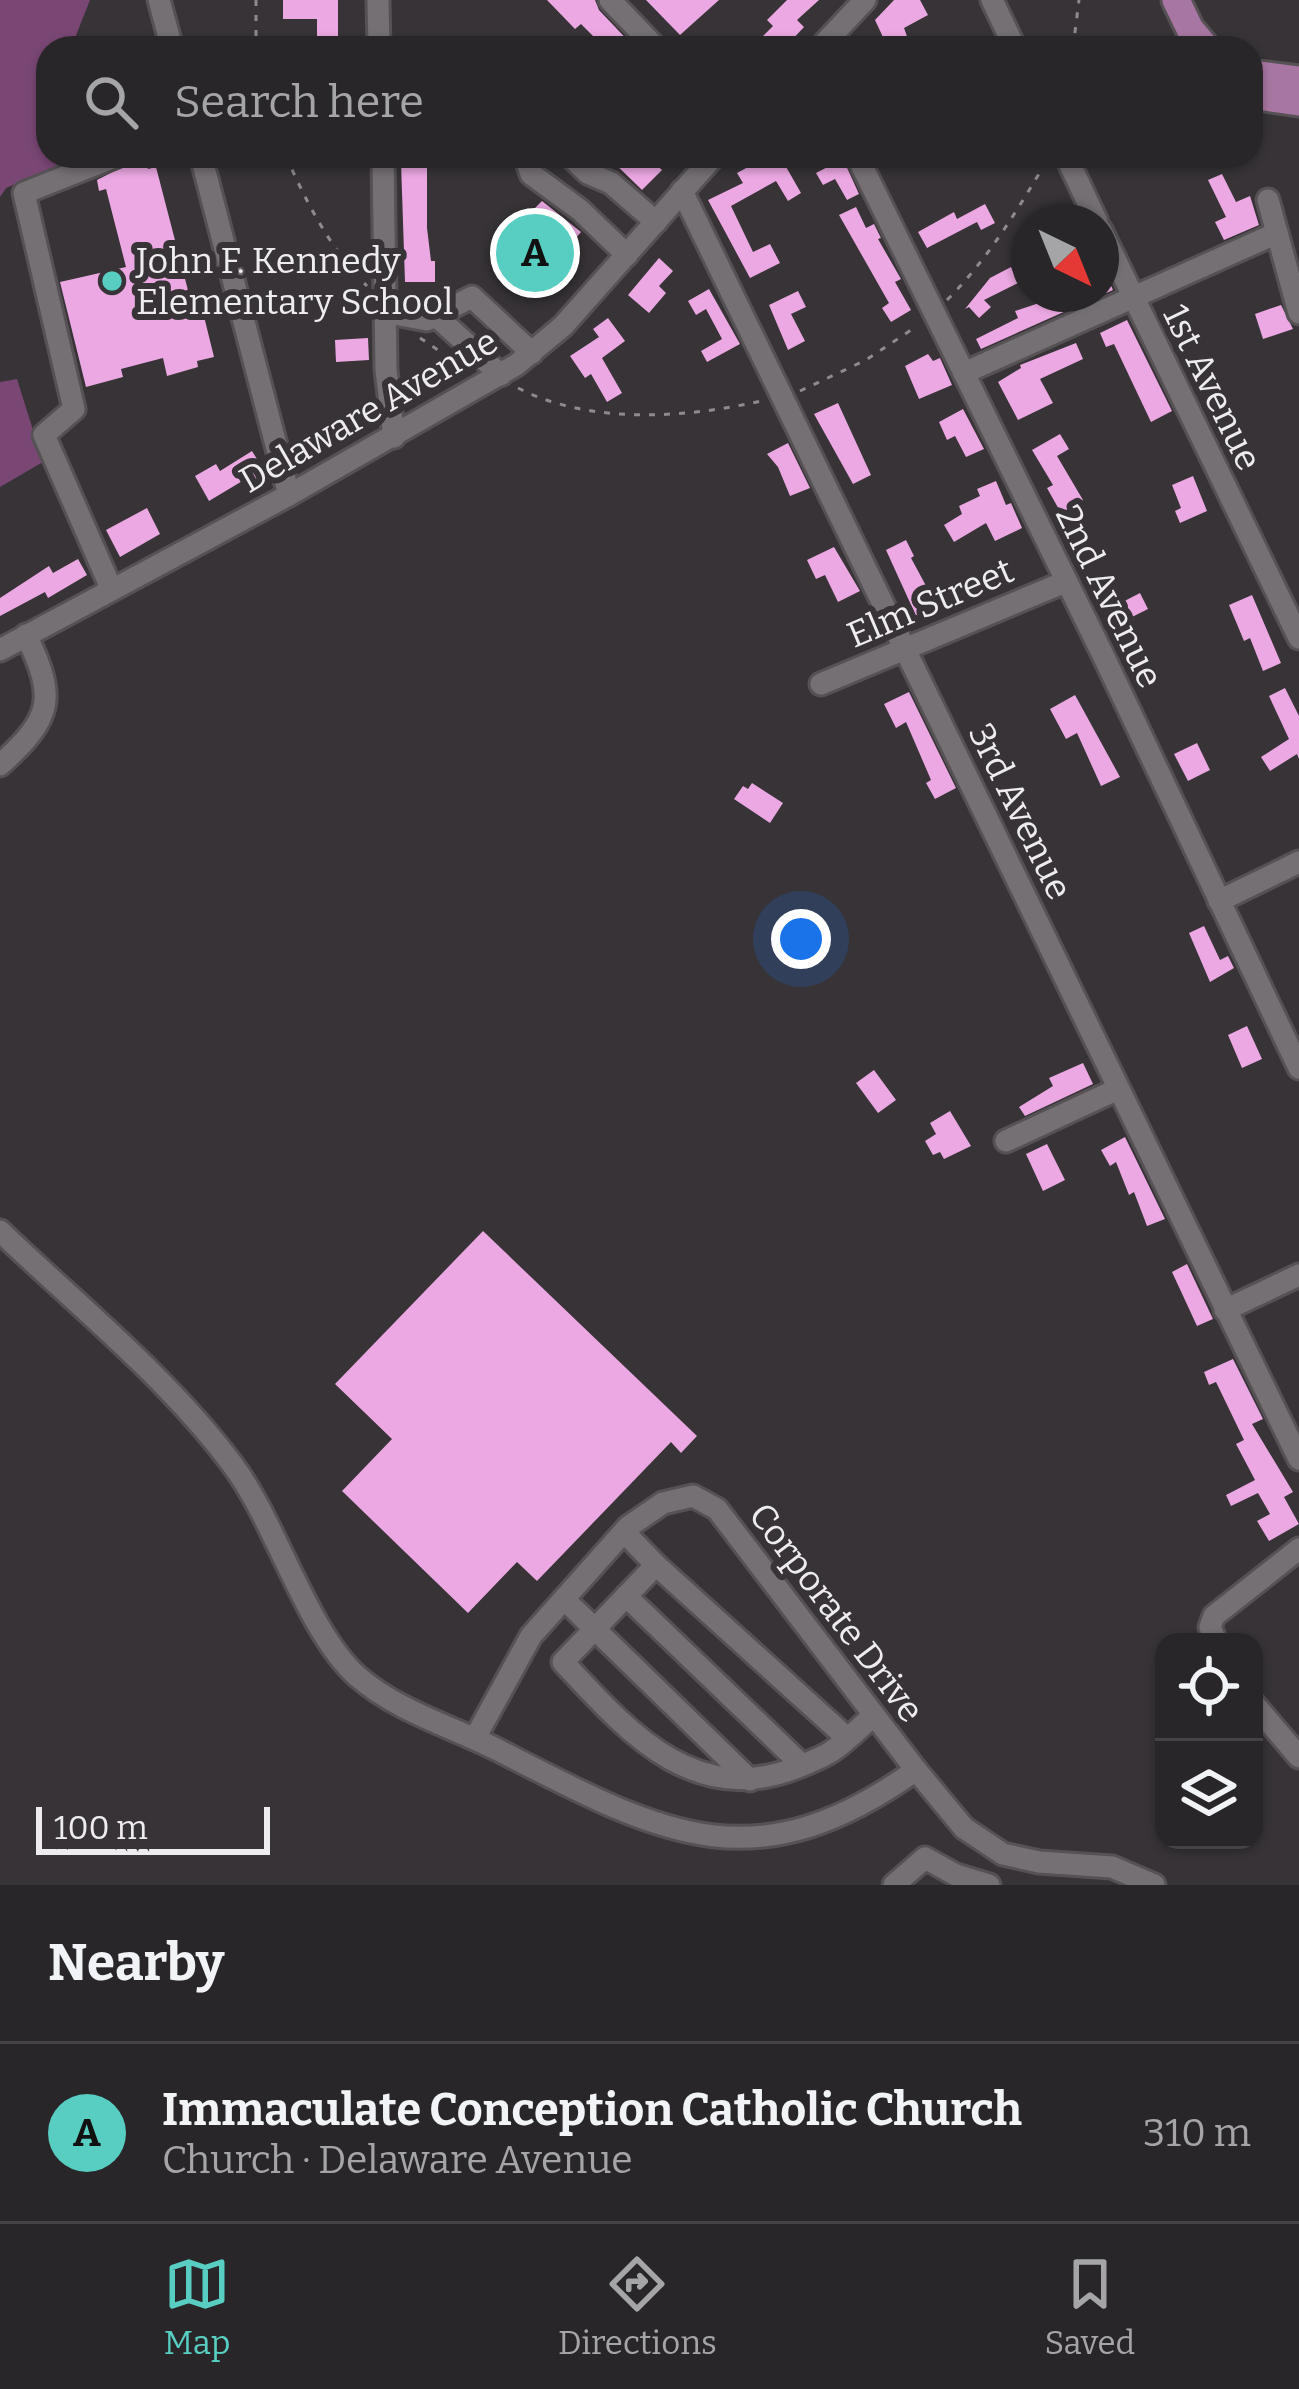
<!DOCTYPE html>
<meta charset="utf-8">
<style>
:root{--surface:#292629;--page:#353235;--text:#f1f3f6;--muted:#a5a5a8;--line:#454346;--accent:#57cec1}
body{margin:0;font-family:Bitter,serif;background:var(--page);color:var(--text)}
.controls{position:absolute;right:36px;bottom:36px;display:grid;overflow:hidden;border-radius:24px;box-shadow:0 3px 9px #0004}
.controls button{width:108px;height:108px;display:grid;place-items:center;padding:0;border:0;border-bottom:3px solid var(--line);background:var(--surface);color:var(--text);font:60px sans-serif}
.compass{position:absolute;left:1011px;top:204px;width:108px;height:108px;border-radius:50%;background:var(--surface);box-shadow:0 3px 9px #0004;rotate:137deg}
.scale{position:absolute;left:36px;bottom:30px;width:234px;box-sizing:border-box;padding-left:12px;border:6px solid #efecef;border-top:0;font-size:33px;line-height:42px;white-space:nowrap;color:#efecef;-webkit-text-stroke:9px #373337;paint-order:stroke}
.you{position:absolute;left:801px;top:939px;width:42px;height:42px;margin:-30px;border:9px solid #fff;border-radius:50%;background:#1a73e8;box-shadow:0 0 0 18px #1a73e833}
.badge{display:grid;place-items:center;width:78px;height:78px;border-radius:50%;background:var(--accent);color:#111;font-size:39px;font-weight:700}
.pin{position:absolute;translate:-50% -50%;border:6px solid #fff;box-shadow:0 3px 12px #0006}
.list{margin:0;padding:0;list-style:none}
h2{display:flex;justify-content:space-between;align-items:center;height:156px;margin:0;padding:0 48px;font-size:51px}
h2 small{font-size:39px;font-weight:400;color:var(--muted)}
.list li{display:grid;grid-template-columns:78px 1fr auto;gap:36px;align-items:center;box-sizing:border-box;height:180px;padding:0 48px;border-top:3px solid var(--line)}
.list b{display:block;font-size:45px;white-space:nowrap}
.list p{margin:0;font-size:39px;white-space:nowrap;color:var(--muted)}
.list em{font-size:39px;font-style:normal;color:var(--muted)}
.icon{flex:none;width:66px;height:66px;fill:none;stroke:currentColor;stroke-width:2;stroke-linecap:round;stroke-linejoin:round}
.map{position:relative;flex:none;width:1299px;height:1885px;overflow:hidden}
.search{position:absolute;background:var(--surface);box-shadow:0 3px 9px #0004;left:36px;right:36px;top:36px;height:132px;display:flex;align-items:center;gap:30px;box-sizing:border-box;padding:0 42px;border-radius:36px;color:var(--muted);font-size:45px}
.sheet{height:336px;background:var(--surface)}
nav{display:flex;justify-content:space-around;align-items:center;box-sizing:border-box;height:168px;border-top:3px solid var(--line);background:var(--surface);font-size:33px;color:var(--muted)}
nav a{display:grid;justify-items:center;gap:6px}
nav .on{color:var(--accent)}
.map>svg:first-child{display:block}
.green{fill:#7a4775}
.building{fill:#eba8e2}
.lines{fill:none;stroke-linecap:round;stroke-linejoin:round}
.minor-casing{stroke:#555154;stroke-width:27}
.major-casing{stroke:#555154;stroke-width:33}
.path{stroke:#8e8b8e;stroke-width:3;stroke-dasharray:6 9;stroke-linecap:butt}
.minor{stroke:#757074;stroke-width:21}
.major{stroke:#a876a2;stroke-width:27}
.poi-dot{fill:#57cec1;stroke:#373337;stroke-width:4.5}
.labels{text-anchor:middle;stroke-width:12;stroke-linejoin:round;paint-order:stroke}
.poi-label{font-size:36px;fill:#efecef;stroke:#373337;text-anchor:start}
.street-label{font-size:36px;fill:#efecef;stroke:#373337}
</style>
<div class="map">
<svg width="1299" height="1885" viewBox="0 0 1299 1885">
<rect width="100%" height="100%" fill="#373337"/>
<g class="green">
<polygon points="0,0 90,0 71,48 48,48 48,156 74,159 6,188 0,197"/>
<polygon points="17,379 43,462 0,487 0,382"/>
</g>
<g class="building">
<polygon points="283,0 338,0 338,40 317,40 317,19 283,19"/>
<polygon points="547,0 595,0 599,10 635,48 605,48 581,24 575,29"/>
<polygon points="646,0 719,0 680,35"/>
<polygon points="787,0 819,0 797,20 804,27 790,42 781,48 751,48 773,26 767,20"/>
<polygon points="894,0 920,0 928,15 904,28 908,39 888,48 875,20"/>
<polygon points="144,156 148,169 156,167 190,298 199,296 214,357 197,361 198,367 167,376 163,358 121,369 123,377 86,387 60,282 126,267 106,189 99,191 97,180"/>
<polygon points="607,156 647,156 662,170 642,190"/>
<polygon points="768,156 802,156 785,165 801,193 788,201 776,181 731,206 753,252 770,244 780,263 750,278 708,200 743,183 737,173"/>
<polygon points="843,159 859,194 847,200 835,179 823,185 816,173"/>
<polygon points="427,160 427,228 431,261 435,261 435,282 405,282 401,162"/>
<polygon points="1222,174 1236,202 1250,196 1259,225 1224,240 1215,222 1226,217 1208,180"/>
<polygon points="542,201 581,232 560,256 569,264 549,286 501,242"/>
<polygon points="985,204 995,223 981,230 977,222 927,248 918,232 954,212 957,219"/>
<polygon points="856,207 866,228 874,224 881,238 878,239 901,279 895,282 911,310 891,322 882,308 889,303 839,215"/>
<polygon points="659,258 673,271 659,286 666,293 649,313 628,295"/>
<polygon points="1101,264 1113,290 981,349 976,339 1018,318 1015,311 1066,294 1101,294"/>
<polygon points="1011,267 1018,283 984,300 991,307 979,318 969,307 965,309 990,278"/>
<polygon points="709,289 740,344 707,362 701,351 722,339 706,309 696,315 688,301"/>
<polygon points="798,291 806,307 791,314 805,341 788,350 769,305"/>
<polygon points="1281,305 1293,329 1263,339 1255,314"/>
<polygon points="608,318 625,341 602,358 622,393 607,402 591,374 585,378 570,356 599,337 593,329"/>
<polygon points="1127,320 1172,411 1151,422 1114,344 1106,347 1100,333"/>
<polygon points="368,338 369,360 336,362 335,340"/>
<polygon points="1076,343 1083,359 1040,379 1053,403 1018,420 998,382 1021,368 1020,365"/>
<polygon points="928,354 933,361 940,358 952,385 919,399 905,366"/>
<polygon points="838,403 871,475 853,484 814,414"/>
<polygon points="963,409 984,449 966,457 955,436 947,440 939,422"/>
<polygon points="1060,434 1069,449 1057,456 1083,500 1061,513 1047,488 1053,485 1032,450"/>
<polygon points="788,443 810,488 790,496 778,467 767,454"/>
<polygon points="252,451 268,477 249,489 244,480 209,501 195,476 216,464 220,471"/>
<polygon points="1193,476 1207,511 1180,523 1175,511 1181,508 1172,485"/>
<polygon points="996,481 1006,505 1011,503 1022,528 995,541 986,523 954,542 944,525 962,514 959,506 980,496 977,489"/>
<polygon points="147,508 160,534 120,557 106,530"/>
<polygon points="906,540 914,556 911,558 938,608 917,618 886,550"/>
<polygon points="834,547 860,591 838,602 825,575 816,579 807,560"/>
<polygon points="78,559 87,575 48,598 45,592 0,616 0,598 49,566 53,573"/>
<polygon points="1140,593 1148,609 1132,617 1139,631 1124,639 1109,609"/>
<polygon points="1252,595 1281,663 1263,671 1250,638 1244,641 1229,605"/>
<polygon points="1285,688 1299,716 1299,759 1297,754 1270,771 1261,757 1289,739 1269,696"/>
<polygon points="909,692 956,788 935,799 926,783 931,780 906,722 896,728 884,704"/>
<polygon points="1075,695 1120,777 1101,786 1077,733 1066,739 1050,709"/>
<polygon points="1197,743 1210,770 1188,781 1174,754"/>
<polygon points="752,783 783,803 770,823 734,799 743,786 748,789"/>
<polygon points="1204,926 1220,960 1228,956 1234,968 1210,982 1189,933"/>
<polygon points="1247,1026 1262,1059 1242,1068 1228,1035"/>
<polygon points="1083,1063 1093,1084 1025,1116 1019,1107 1053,1086 1049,1078"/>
<polygon points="874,1070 896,1100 878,1113 856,1083"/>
<polygon points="950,1111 971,1146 944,1159 940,1152 933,1155 925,1141 936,1134 930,1123"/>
<polygon points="1125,1137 1165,1219 1147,1226 1134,1192 1129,1195 1116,1162 1110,1166 1101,1150"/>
<polygon points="1047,1144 1065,1180 1043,1191 1026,1154"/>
<polygon points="483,1231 697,1436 681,1453 671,1442 537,1581 517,1562 468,1613 342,1491 392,1439 335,1384"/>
<polygon points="1187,1264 1213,1319 1197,1326 1172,1272"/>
<polygon points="1233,1359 1263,1419 1252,1424 1293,1492 1284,1497 1299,1524 1269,1541 1257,1521 1270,1514 1258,1493 1231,1506 1226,1495 1255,1480 1236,1444 1244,1440 1216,1382 1209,1385 1204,1372"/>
</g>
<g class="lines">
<g class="minor-casing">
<g id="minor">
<polyline points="159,0 172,48"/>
<polyline points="378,0 379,48"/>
<polyline points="610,0 656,48"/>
<polyline points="992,0 1015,48"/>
<polyline points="820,48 865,0"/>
<polyline points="201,156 289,495"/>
<polyline points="383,156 386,370 394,437"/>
<polyline points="525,156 531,174 580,210 627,255"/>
<polyline points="570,156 588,173 611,183 656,222"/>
<polyline points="857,156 1103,655 1299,1068"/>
<polyline points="1066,156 1097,222"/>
<polyline points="682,191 1299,1459"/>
<polyline points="1268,200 1299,313"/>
<polyline points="1101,230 1299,638"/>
<polyline points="384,312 427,320 472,297 532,353"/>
<polyline points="436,316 501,375"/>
<polyline points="964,373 1277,233"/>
<polyline points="111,588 44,435 74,409 24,193 117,156"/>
<polyline points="0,650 289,495 516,365 563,326 714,156"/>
<polyline points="821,684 1065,582"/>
<path d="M0,765C52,718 57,699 26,635"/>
<polyline points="1219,901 1299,862"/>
<polyline points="1006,1141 1118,1089"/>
<path d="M0,1231C78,1306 167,1377 232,1464C276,1522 306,1630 357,1676C398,1712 454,1727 502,1752C663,1835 755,1885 916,1770L717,1509L693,1496L663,1503L628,1527L531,1636L475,1738"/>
<polyline points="1225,1310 1299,1275"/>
<polyline points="624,1532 656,1565"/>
<polyline points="626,1596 802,1765"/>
<polyline points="564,1599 750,1780"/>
<polyline points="1216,1642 1210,1627 1214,1616 1299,1549"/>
<polyline points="1254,1704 1299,1757"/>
<path d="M847,1738L656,1565L563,1662C627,1731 694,1809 798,1767C809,1762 822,1758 832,1751C847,1741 860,1727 874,1715"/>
<polyline points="916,1770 964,1828 1003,1854 1039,1862 1112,1867 1154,1885"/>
<polyline points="894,1885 925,1858 956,1875 989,1885"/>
</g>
</g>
<g class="major-casing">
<g id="major">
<polyline points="1176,0 1190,29 1206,48"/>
<polyline points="1251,74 1299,80"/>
<polyline points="1251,95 1299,102"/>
</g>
</g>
<g class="path">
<polyline points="256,0 256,48"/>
<polyline points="1073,48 1079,0"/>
<path d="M286,156C306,202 331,250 367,286"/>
<path d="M947,300C989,258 1018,209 1049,157"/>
<polyline points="420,338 462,366"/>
<path d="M518,388C590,425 686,418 761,401"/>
<polyline points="800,391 866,360 917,326"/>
</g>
<use href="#minor" class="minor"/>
<use href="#major" class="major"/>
</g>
<circle class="poi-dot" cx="112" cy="281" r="12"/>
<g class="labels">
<g class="poi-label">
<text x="136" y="273">John F. Kennedy<tspan x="136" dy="41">Elementary School</tspan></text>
</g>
<g class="street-label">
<text transform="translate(1213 387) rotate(64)" y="13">1st Avenue</text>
<text transform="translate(368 410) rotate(-30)" y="13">Delaware Avenue</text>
<text transform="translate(1110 596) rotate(64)" y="13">2nd Avenue</text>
<text transform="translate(930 602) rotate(-23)" y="13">Elm Street</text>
<text transform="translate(1021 811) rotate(64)" y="13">3rd Avenue</text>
<text transform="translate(837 1612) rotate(53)" y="13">Corporate Drive</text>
</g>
</g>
</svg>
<div class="controls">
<button><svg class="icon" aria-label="locate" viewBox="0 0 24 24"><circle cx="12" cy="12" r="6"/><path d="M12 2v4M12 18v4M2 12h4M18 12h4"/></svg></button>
<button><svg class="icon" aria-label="layers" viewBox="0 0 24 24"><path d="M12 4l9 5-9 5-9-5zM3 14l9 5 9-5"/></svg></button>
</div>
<svg class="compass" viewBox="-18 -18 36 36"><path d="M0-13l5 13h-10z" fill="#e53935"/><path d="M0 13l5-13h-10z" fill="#a5a5a8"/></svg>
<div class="scale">100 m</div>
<div class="you"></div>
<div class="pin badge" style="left:535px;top:253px">A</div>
<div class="search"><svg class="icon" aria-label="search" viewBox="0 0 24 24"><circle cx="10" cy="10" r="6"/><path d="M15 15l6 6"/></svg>Search here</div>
</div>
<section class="sheet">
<h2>Nearby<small></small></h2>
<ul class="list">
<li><span class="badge">A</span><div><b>Immaculate Conception Catholic Church</b><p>Church · Delaware Avenue</p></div><em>310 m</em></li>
</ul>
</section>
<nav>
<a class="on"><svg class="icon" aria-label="map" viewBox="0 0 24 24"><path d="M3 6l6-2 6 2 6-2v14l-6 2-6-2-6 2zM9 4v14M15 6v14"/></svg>Map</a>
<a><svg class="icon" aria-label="directions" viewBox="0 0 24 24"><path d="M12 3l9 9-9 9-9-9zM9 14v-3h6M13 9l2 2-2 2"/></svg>Directions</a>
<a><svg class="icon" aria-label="saved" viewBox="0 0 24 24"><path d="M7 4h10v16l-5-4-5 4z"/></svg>Saved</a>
</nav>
